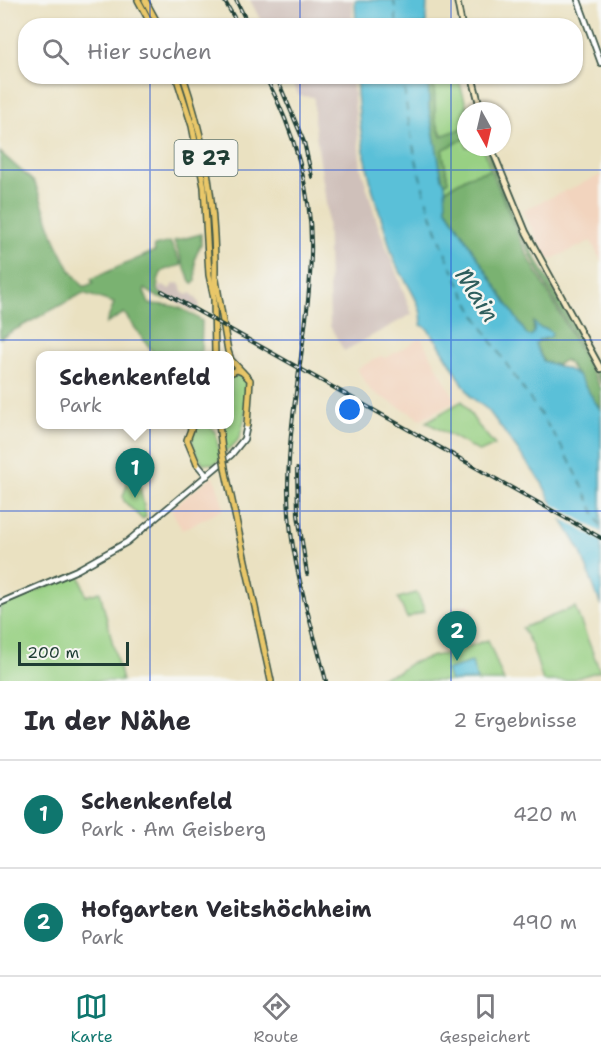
<!DOCTYPE html>
<html lang="de">
<meta charset="utf-8">
<style>
:root{--surface:#fff;--page:#f7f7f7;--text:#2b2b33;--muted:#7c7c81;--line:#e1e1e2;--accent:#0f766e}
body{margin:0;font-family:"Shantell Sans",sans-serif;background:var(--page);color:var(--text)}
.compass{position:absolute;left:457px;top:102px;width:54px;height:54px;border-radius:50%;background:var(--surface);box-shadow:0 2px 4px #0004;rotate:172deg}
.scale{position:absolute;left:18px;bottom:15px;width:111px;box-sizing:border-box;padding-left:6px;border:3px solid #1f3d34;border-top:0;font-size:16px;line-height:21px;white-space:nowrap;color:#1f3d34;-webkit-text-stroke:4px #f6f6f2;paint-order:stroke}
.you{position:absolute;left:350px;top:410px;width:21px;height:21px;margin:-15px;border:4px solid #fff;border-radius:50%;background:#1a73e8;box-shadow:0 0 0 9px #1a73e833}
.badge{display:grid;place-items:center;width:39px;height:39px;border-radius:50%;background:var(--accent);color:#fff;font-size:20px;font-weight:700}
.pin{position:absolute;translate:-50% -50px;filter:drop-shadow(0 2px 3px #0008)}
.pin::after{content:'';position:absolute;top:32px;width:21px;height:18px;background:inherit;clip-path:polygon(0 0,100% 0,50% 100%)}
.popup{position:absolute;left:36px;top:351px;width:198px;height:78px;box-sizing:border-box;display:grid;place-content:center;border-radius:12px;background:var(--surface);filter:drop-shadow(0 2px 4px #0005);font-size:20px;white-space:nowrap;color:var(--muted)}
.popup b{font-size:22px;color:var(--text)}
.popup::after{content:'';position:absolute;left:50%;top:100%;margin-left:-12px;border:12px solid transparent;border-top-color:var(--surface)}
.list{margin:0;padding:0;list-style:none}
h2{display:flex;justify-content:space-between;align-items:center;height:78px;margin:0;padding:0 24px;font-size:26px}
h2 small{font-size:20px;font-weight:400;color:var(--muted)}
.list li{display:grid;grid-template-columns:39px 1fr auto;gap:18px;align-items:center;box-sizing:border-box;height:108px;padding:0 24px;border-top:2px solid var(--line)}
.list b{display:block;font-size:22px;white-space:nowrap}
.list p{margin:0;font-size:20px;white-space:nowrap;color:var(--muted)}
.list em{font-size:20px;font-style:normal;color:var(--muted)}
.icon{flex:none;width:33px;height:33px;fill:none;stroke:currentColor;stroke-width:2;stroke-linecap:round;stroke-linejoin:round}
.map{position:relative;flex:none;width:601px;height:681px;overflow:hidden}
.search{position:absolute;background:var(--surface);box-shadow:0 2px 4px #0004;left:18px;right:18px;top:18px;height:66px;display:flex;align-items:center;gap:15px;box-sizing:border-box;padding:0 21px;border-radius:24px;color:var(--muted);font-size:22px}
.sheet{height:294px;background:var(--surface)}
nav{display:flex;justify-content:space-around;align-items:center;box-sizing:border-box;height:84px;border-top:2px solid var(--line);background:var(--surface);font-size:16px;color:var(--muted)}
nav a{display:grid;justify-items:center;gap:3px}
nav .on{color:var(--accent)}
.map>svg:first-child{display:block}
.built{fill:#f2d4be}
.industrial{fill:#cfc0ba}
.green{fill:#98d083;stroke:#5c865c;stroke-width:1.5}
.forest{fill:#7ab271;stroke:#4c7852;stroke-width:1.5}
.water{fill:#5ac0d8;stroke:#3c7e86;stroke-width:1.5}
.pier{fill:#eae1c1}
.lines{fill:none;stroke-linecap:round;stroke-linejoin:round}
.ferry{stroke:#2e5e5d;stroke-width:1.5;stroke-dasharray:8 6;stroke-linecap:butt}
.tertiary-casing{stroke:#3d5649;stroke-width:8}
.secondary-casing{stroke:#3d5649;stroke-width:8}
.primary-casing{stroke:#3d5649;stroke-width:8}
.trunk-casing{stroke:#3d5649;stroke-width:8}
.tertiary{stroke:#fff;stroke-width:4.5}
.secondary{stroke:#f6e9c3;stroke-width:4.5}
.primary{stroke:#e9c769;stroke-width:5}
.trunk{stroke:#e9c769;stroke-width:5}
.rail-casing{stroke:#1f3d34;stroke-width:4}
.rail{stroke:#f6f6f2;stroke-width:1.5;stroke-dasharray:4.5;stroke-linecap:butt}
.primary-bridge-casing{stroke:#3d5649;stroke-width:8;stroke-linecap:butt}
.primary-bridge{stroke:#e9c769;stroke-width:5}
.grid{fill:none;stroke:#1d4ed8;stroke-width:1.5;stroke-opacity:0.55}
.labels{text-anchor:middle;stroke-width:5;stroke-linejoin:round;paint-order:stroke}
.shield{fill:#f6f6f2;stroke:#60746d;stroke-width:1.5}
.shield-label{font-size:21px;font-weight:bold;fill:#1f3d34}
.water-label{font-size:24px;font-style:italic;fill:#2e5e5d;stroke:#f6f6f2}
</style>
<div class="map">
<svg width="601" height="681" viewBox="0 0 601 681">
<rect width="100%" height="100%" fill="#f6f6f2"/>
<filter id="ink" filterUnits="userSpaceOnUse"><feTurbulence type="fractalNoise" baseFrequency=".0167" numOctaves="2"/><feDisplacementMap in="SourceGraphic" scale="12" xChannelSelector="R" yChannelSelector="G"/><feConvolveMatrix kernelMatrix="1 2 1 2 8 2 1 2 1" color-interpolation-filters="sRGB"/></filter>
<filter id="wash" filterUnits="userSpaceOnUse"><feTurbulence type="fractalNoise" baseFrequency=".008" numOctaves="4" result="noise"/><feDisplacementMap in="SourceGraphic" scale="24" xChannelSelector="R" yChannelSelector="G"/><feGaussianBlur stdDeviation="1.35" result="paint"/><feColorMatrix in="noise" values="0 0 0 0 0 0 0 0 0 0 0 0 0 0 0 0 0 1.4 0 .05"/><feComposite in="paint" operator="in"/></filter>
<g filter="url(#wash)">
<rect width="100%" height="100%" fill="#eae1c1"/>
<g class="built">
<polygon points="601,175 601,261 591,241 547,261 523,210"/>
<polygon points="421,338 456,401 421,419 371,391 357,369 381,356 386,358"/>
<polygon points="211,477 215,479 224,509 182,530 171,509"/>
<polygon points="469,604 474,616 467,619 471,627 456,633 450,616 459,612 457,608"/>
</g>
<g class="industrial">
<polygon points="250,0 353,0 352,25 263,25"/>
<polygon points="289,77 352,77 361,168 378,225 412,314 344,351 330,326 327,210 314,120 314,97 299,96"/>
<polygon points="179,283 184,293 187,295 191,293 196,298 200,305 196,313 173,300 170,300 158,290 161,285 170,289 174,284"/>
</g>
<g class="green">
<polygon points="434,77 458,77 468,111 466,111 466,127 443,136 435,119"/>
<polygon points="466,138 466,147 483,147 491,170 469,176 445,190 445,184 448,181 442,149"/>
<path d="M235,373C240,374 245,375 247,380C251,389 243,429 239,438C236,444 230,448 225,452L223,425L230,424V375Z"/>
<polygon points="462,401 477,424 495,445 480,452 426,422"/>
<path d="M198,424L210,426L216,434L220,460L214,464L203,463C194,452 186,436 198,424Z"/>
<polygon points="133,465 138,467 141,472 139,482 146,517 142,519 124,501 123,497"/>
<polygon points="79,573 86,596 100,592 122,681 0,681 0,606"/>
<polygon points="417,593 425,611 407,618 398,598"/>
<polygon points="575,607 600,671 566,681 543,681 532,646 522,628"/>
<polygon points="488,640 504,681 370,681 398,672 411,663 434,656 446,654"/>
</g>
<g class="forest">
<polygon points="428,77 434,77 435,119 441,136 466,127 466,138 442,150 448,181 445,184 442,178 429,109"/>
<path d="M486,147H488L504,190L527,242L601,376V383C560,312 510,226 486,147Z"/>
<path d="M0,152L35,183L56,242L70,270L84,287L93,283L91,279L155,251L154,246L170,242L182,265C162,270 159,268 157,290L166,299L159,298L145,289L144,291L149,304C177,305 178,305 202,321L201,355H155L124,313L106,324L114,303L83,293L0,338Z"/>
<path d="M491,170L525,251L601,389V411L578,375C571,371 572,364 565,360L556,365L544,361L535,344L539,340H545L547,329L540,328L533,322L534,333L531,337L527,335L446,208L445,190L469,176Z"/>
<polygon points="201,234 201,244 195,258 196,281 193,283 190,281 174,241"/>
</g>
<g class="water">
<polygon points="355,0 427,0 426,25 356,25"/>
<path d="M428,76L429,109L442,178L445,184L446,208L527,335L531,336C536,332 535,327 533,322L540,328L547,329L552,333L551,337L539,340L535,344L543,361L567,369L578,375L601,411V606L580,550L552,503L542,483L488,410L471,397L437,341L426,327L421,325C426,308 402,277 395,262C390,250 388,238 384,226C366,176 359,129 356,77Z"/>
<polygon points="472,662 477,680 450,681 446,670"/>
</g>
<polygon class="pier" points="547,501 601,532 601,541 555,515"/>
<g class="lines">
<g class="ferry">
<polyline points="394,0 397,26"/>
<path d="M403,76C410,150 428,221 461,287C488,343 528,393 561,446C577,472 589,500 601,528"/>
</g>
</g>
</g>
<g filter="url(#ink)">
<g class="lines">
<g class="tertiary-casing">
<g id="tertiary">
<polyline points="578,0 601,63"/>
<polyline points="197,464 207,476"/>
<polyline points="0,603 77,570 127,542 231,455 244,439 247,425"/>
</g>
</g>
<g class="secondary-casing">
<g id="secondary">
<polyline points="457,0 462,26"/>
<polyline points="472,76 481,111"/>
<polyline points="491,147 526,232 601,369"/>
</g>
</g>
<g class="primary-casing">
<g id="primary">
<polyline points="216,280 228,351 231,360 250,380 247,425"/>
<polyline points="230,373 237,370 242,372"/>
<polyline points="193,424 187,440 197,464"/>
<polyline points="219,424 222,450"/>
<polyline points="226,473 271,681"/>
</g>
</g>
<g class="trunk-casing">
<g id="trunk">
<polyline points="138,0 152,26"/>
<polyline points="145,0 159,26"/>
<polyline points="176,76 192,126 204,187 209,275 214,299 215,356"/>
<path d="M183,76C201,129 211,180 214,235C215,254 216,272 214,291"/>
</g>
</g>
<use href="#tertiary" class="tertiary"/>
<use href="#secondary" class="secondary"/>
<use href="#primary" class="primary"/>
<use href="#trunk" class="trunk"/>
<g class="rail-casing">
<g id="rail">
<polyline points="224,0 239,26"/>
<polyline points="236,0 249,26"/>
<path d="M265,76C294,130 313,193 311,255C309,332 289,408 288,485C287,552 310,617 326,681"/>
<polyline points="276,76 304,142 312,177"/>
<polyline points="162,291 601,538"/>
<polyline points="297,469 298,515 307,574"/>
</g>
</g>
<use href="#rail" class="rail"/>
<g class="primary-bridge-casing">
<polyline id="primary-bridge" points="222,450 226,473"/>
</g>
<use href="#primary-bridge" class="primary-bridge"/>
</g>
</g>
<path class="grid" d="M150,0V26M300,0V26M451,0V26M150,76V681M300,76V681M451,76V681M0,170H601M0,340H601M0,511H601"/>
<g class="labels">
<rect class="shield" x="174.5" y="140" width="63" height="36" rx="4.5"/>
<g class="shield-label">
<text x="206" y="165">B 27</text>
</g>
<g class="water-label">
<text transform="translate(477 295) rotate(57)" y="8">Main</text>
</g>
</g>
</svg>
<svg class="compass" viewBox="-18 -18 36 36"><path d="M0-13l5 13h-10z" fill="#e53935"/><path d="M0 13l5-13h-10z" fill="#7c7c81"/></svg>
<div class="scale">200 m</div>
<div class="you"></div>
<div class="pin badge" style="left:135px;top:498px">1</div>
<div class="popup"><b>Schenkenfeld</b>Park</div>
<div class="pin badge" style="left:457px;top:661px">2</div>
<div class="search"><svg class="icon" aria-label="search" viewBox="0 0 24 24"><circle cx="10" cy="10" r="6"/><path d="M15 15l6 6"/></svg>Hier suchen</div>
</div>
<section class="sheet">
<h2>In der Nähe<small>2 Ergebnisse</small></h2>
<ul class="list">
<li><span class="badge">1</span><div><b>Schenkenfeld</b><p>Park · Am Geisberg</p></div><em>420 m</em></li>
<li><span class="badge">2</span><div><b>Hofgarten Veitshöchheim</b><p>Park</p></div><em>490 m</em></li>
</ul>
</section>
<nav>
<a class="on"><svg class="icon" aria-label="map" viewBox="0 0 24 24"><path d="M3 6l6-2 6 2 6-2v14l-6 2-6-2-6 2zM9 4v14M15 6v14"/></svg>Karte</a>
<a><svg class="icon" aria-label="directions" viewBox="0 0 24 24"><path d="M12 3l9 9-9 9-9-9zM9 14v-3h6M13 9l2 2-2 2"/></svg>Route</a>
<a><svg class="icon" aria-label="saved" viewBox="0 0 24 24"><path d="M7 4h10v16l-5-4-5 4z"/></svg>Gespeichert</a>
</nav>
